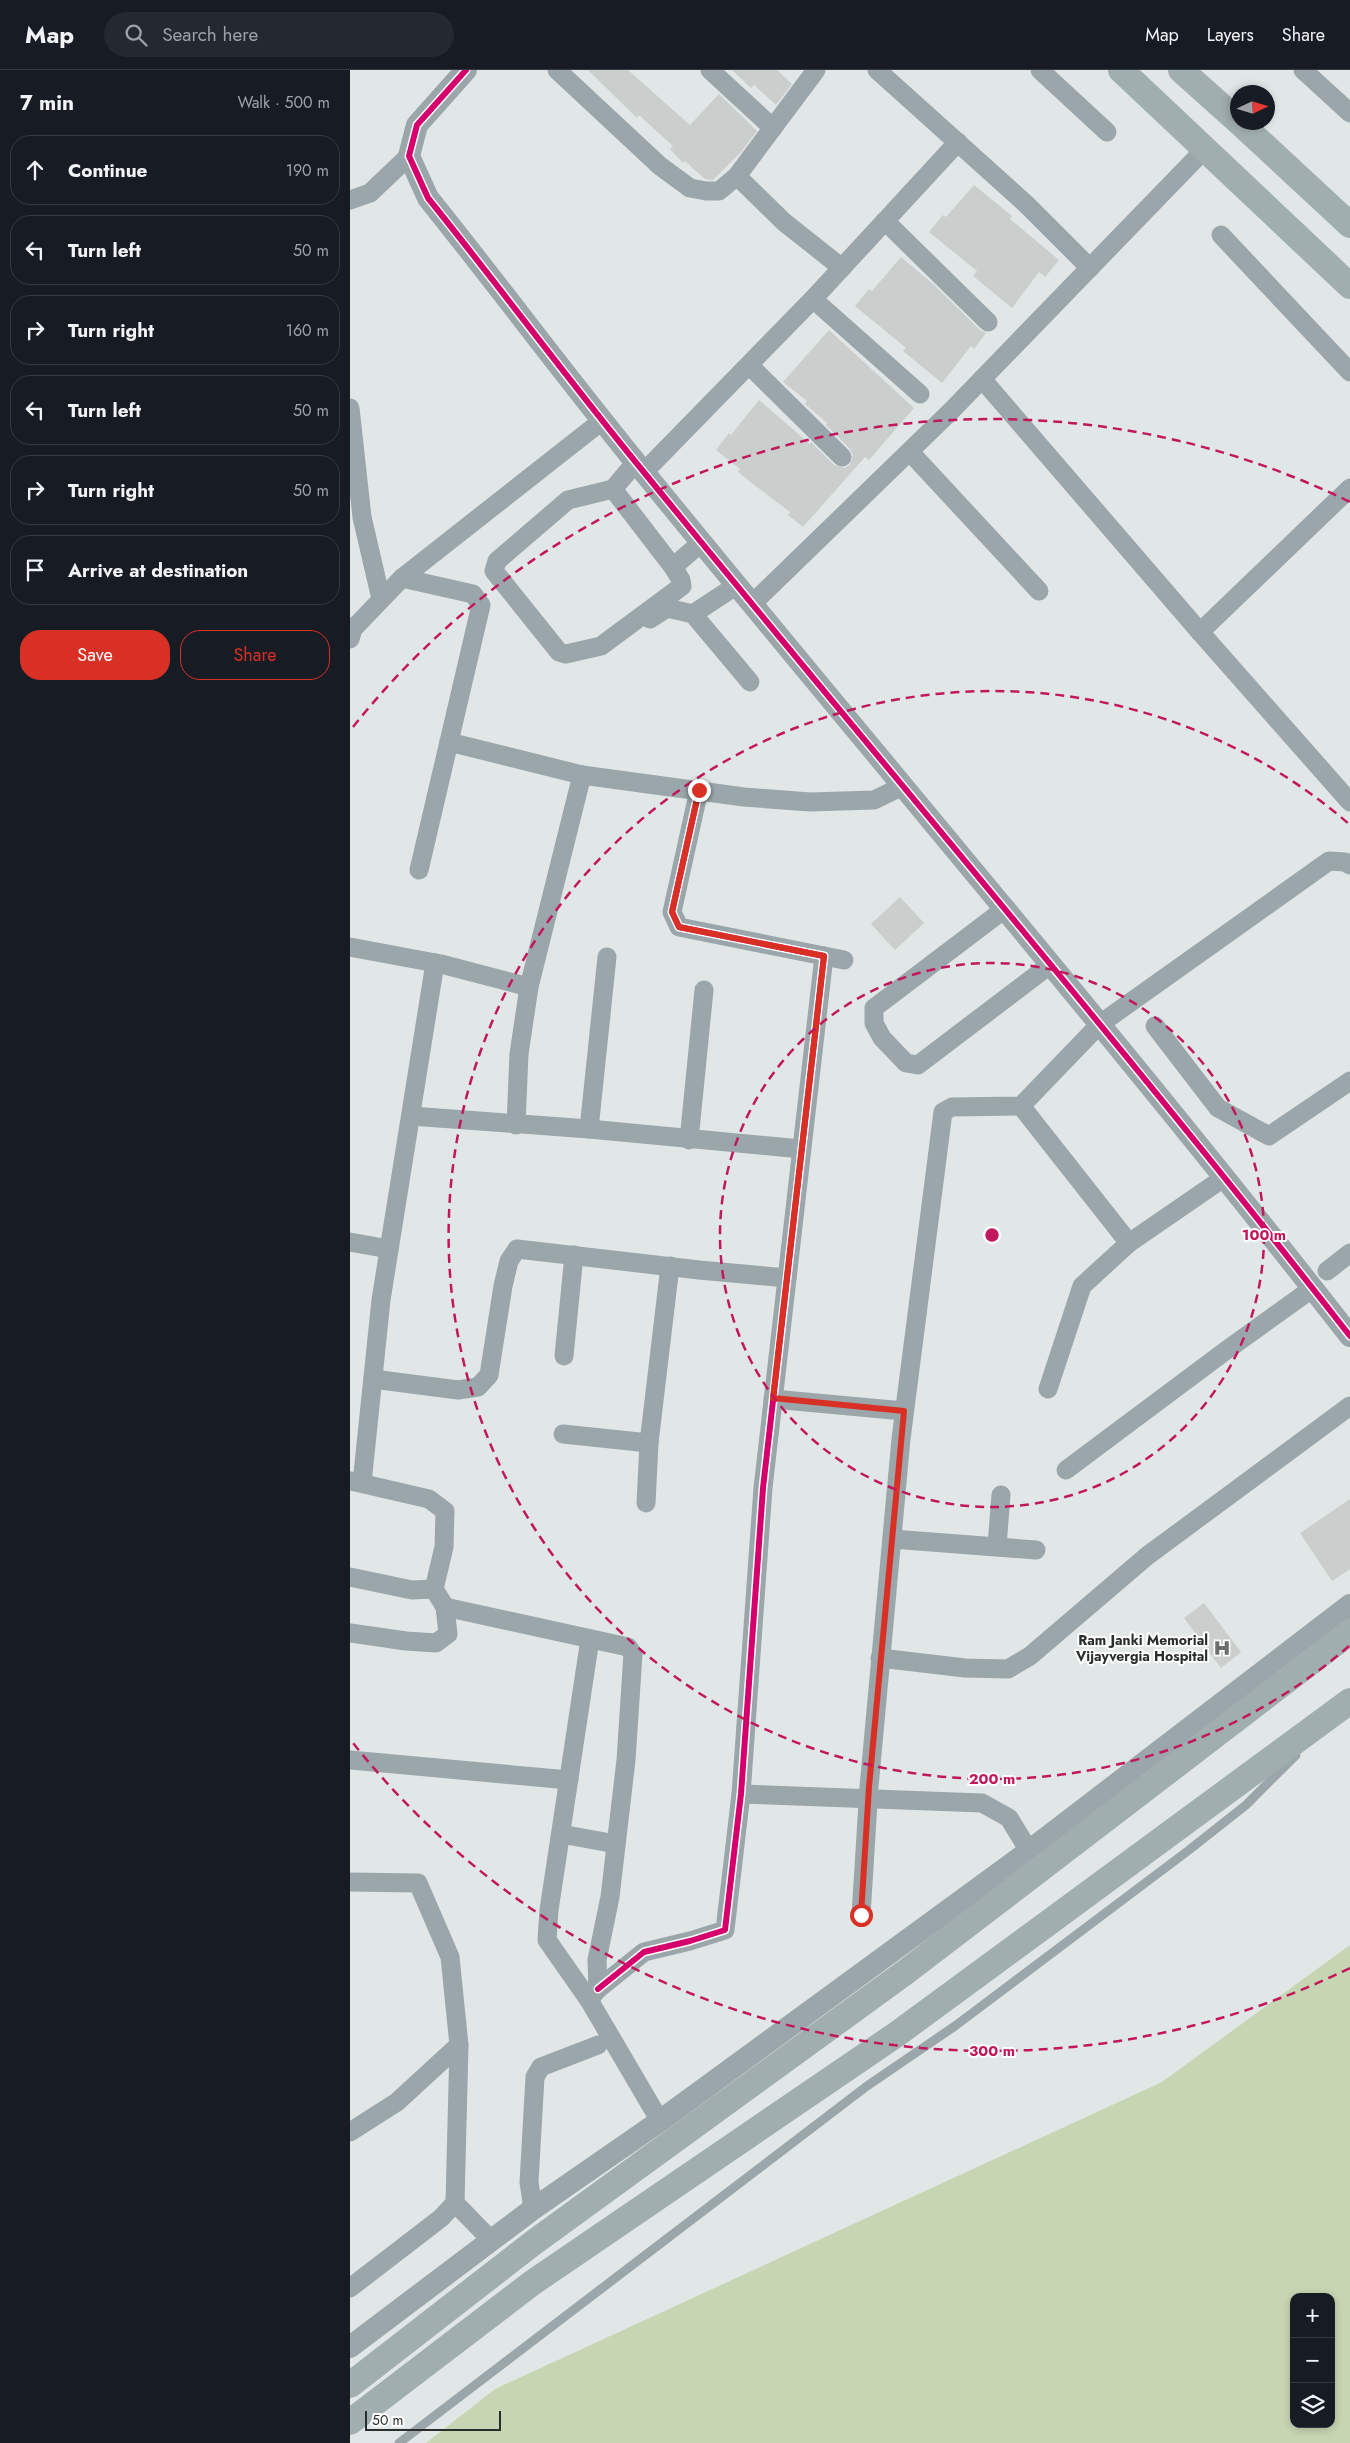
<!DOCTYPE html>
<meta charset="utf-8">
<style>
:root{--surface:#171b24;--page:#242831;--text:#f1f3f6;--muted:#9ea1a6;--line:#363941;--accent:#d93025}
body{margin:0;font-family:Jost,sans-serif;background:var(--page);color:var(--text)}
.controls{position:absolute;right:15px;bottom:15px;display:grid;overflow:hidden;border-radius:10px;box-shadow:0 2px 8px #0003}
.controls button{width:45px;height:45px;display:grid;place-items:center;padding:0;border:0;border-bottom:1px solid var(--line);background:var(--surface);color:var(--text);font:25px sans-serif}
.compass{position:absolute;left:880px;top:15px;width:45px;height:45px;border-radius:50%;background:var(--surface);box-shadow:0 2px 8px #0003;rotate:86deg}
.scale{position:absolute;left:15px;bottom:12px;width:136px;box-sizing:border-box;padding-left:5px;border:2px solid #292d2d;border-top:0;font-size:14px;line-height:18px;white-space:nowrap;color:#292d2d;-webkit-text-stroke:4px #fff;paint-order:stroke}
.stop{position:absolute;width:15px;height:15px;margin:-11px;border:4px solid #d93025;border-radius:50%;background:#fff}
.stop.end{background:#d93025;border-color:#fff;box-shadow:0 1px 5px #0008}
.list{margin:0;padding:0;list-style:none}
h2{display:flex;justify-content:space-between;align-items:center;height:65px;margin:0;padding:0 20px;font-size:21px}
h2 small{font-size:16px;font-weight:400;color:var(--muted)}
.list li{display:grid;grid-template-columns:32px 1fr auto;gap:15px;align-items:center;box-sizing:border-box;height:70px;margin:0 10px 10px;padding:0 10px;border:1px solid var(--line);border-radius:20px}
.list b{display:block;font-size:19px;white-space:nowrap}
.list em{font-size:16px;font-style:normal;color:var(--muted)}
.actions{display:flex;gap:10px;padding:15px 20px}
.actions a{flex:1;padding:11px 0;border:1px solid var(--accent);border-radius:20px;text-align:center;font-size:18px;color:var(--accent)}
.actions .main{background:var(--accent);color:#fff}
.icon{flex:none;width:28px;height:28px;fill:none;stroke:currentColor;stroke-width:2;stroke-linecap:round;stroke-linejoin:round}
.map{position:relative;flex:none;width:1000px;height:2373px;overflow:hidden}
header{display:flex;align-items:center;gap:30px;box-sizing:border-box;height:70px;padding:0 25px;background:var(--surface);border-bottom:1px solid var(--line)}
header strong{font-size:24px}
nav{display:flex;gap:28px;margin-inline-start:auto;font-size:18px}
.search{width:350px;height:45px;background:var(--page);display:flex;align-items:center;gap:12px;box-sizing:border-box;padding:0 18px;border-radius:28px;color:var(--muted);font-size:19px}
main{display:flex}
aside{flex:1;background:var(--surface)}
.map>svg:first-child{display:block}
.green{fill:#c7d6b2;fill-rule:evenodd}
.building{fill:#cacecd}
.lines{fill:none;stroke-linecap:round;stroke-linejoin:round}
.service{stroke:#9aa6aa;stroke-width:9}
.minor{stroke:#9aa6aa;stroke-width:19}
.tertiary{stroke:#9aa6aa;stroke-width:22}
.secondary{stroke:#a1aeb0;stroke-width:26}
.cycleway-casing{stroke:#fff;stroke-width:9}
.cycleway{stroke:#d6006c;stroke-width:6}
.route{stroke:#d93025;stroke-width:6}
.ring{fill:none;stroke:#c2185b;stroke-width:2.5;stroke-dasharray:9 6}
.labels{text-anchor:middle;stroke-width:4;stroke-linejoin:round;paint-order:stroke}
.poi-label{font-size:14px;font-weight:bold;fill:#292d2d;stroke:#fff;text-anchor:end}
.centre{fill:#c2185b;stroke:#fff;stroke-width:2.5}
.ring-label{font-size:15px;text-anchor:middle;font-weight:bold;fill:#c2185b;stroke:#fff;stroke-width:4;stroke-linejoin:round;paint-order:stroke}
</style>
<header>
<strong>Map</strong>
<div class="search"><svg class="icon" aria-label="search" viewBox="0 0 24 24"><circle cx="10" cy="10" r="6"/><path d="M15 15l6 6"/></svg>Search here</div>
<nav><a>Map</a><a>Layers</a><a>Share</a></nav>
</header>
<main>
<aside>
<h2>7 min<small>Walk · 500 m</small></h2>
<ul class="list">
<li><svg class="icon" aria-label="ahead" viewBox="0 0 24 24"><path d="M12 20V5M6 11l6-6 6 6"/></svg><div><b>Continue</b></div><em>190 m</em></li>
<li><svg class="icon" aria-label="left" viewBox="0 0 24 24"><path d="M17 20v-9H6M10 6l-5 5 5 5"/></svg><div><b>Turn left</b></div><em>50 m</em></li>
<li><svg class="icon" aria-label="right" viewBox="0 0 24 24"><path d="M7 20v-9h11M14 6l5 5-5 5"/></svg><div><b>Turn right</b></div><em>160 m</em></li>
<li><svg class="icon" aria-label="left" viewBox="0 0 24 24"><path d="M17 20v-9H6M10 6l-5 5 5 5"/></svg><div><b>Turn left</b></div><em>50 m</em></li>
<li><svg class="icon" aria-label="right" viewBox="0 0 24 24"><path d="M7 20v-9h11M14 6l5 5-5 5"/></svg><div><b>Turn right</b></div><em>50 m</em></li>
<li><svg class="icon" aria-label="arrive" viewBox="0 0 24 24"><path d="M6 21V4h12l-3 4 3 4H6"/></svg><div><b>Arrive at destination</b></div></li>
</ul>
<div class="actions"><a class="main">Save</a><a>Share</a></div>
</aside>
<div class="map">
<svg width="1000" height="2373" viewBox="0 0 1000 2373">
<rect width="100%" height="100%" fill="#e1e7e6"/>
<path class="green" d="M1000,1875V2373H76L145,2319L812,2012ZM944,2227H981V2354H944Z"/>
<g class="building">
<polygon points="238,0 278,0 340,55 369,24 407,61 391,82 363,110 355,109 335,91 333,93 320,79 323,76 289,45 287,48"/>
<polygon points="382,0 427,0 442,14 426,35 404,15 401,18"/>
<polygon points="624,115 662,146 660,149 709,190 695,207 689,202 662,238 623,206 627,201 579,162 593,145 596,147"/>
<polygon points="551,187 583,214 630,260 636,263 624,279 621,276 592,313 553,281 556,278 505,236 519,219 522,221"/>
<polygon points="479,260 564,338 519,390 515,387 453,457 438,445 440,442 403,414 388,402 390,399 366,380 379,363 381,365 409,330 460,374 461,372 484,395 494,398 500,395 503,385 500,379 476,355 477,353 455,334 457,331 433,312"/>
<polygon points="550,827 574,853 545,880 521,854"/>
<polygon points="1000,1429 1000,1499 982,1511 950,1463"/>
<polygon points="854,1533 891,1582 871,1598 834,1548"/>
</g>
<g class="lines">
<polyline class="service" points="49,2373 517,2016 605,1956 839,1780 896,1735 946,1685"/>
<g class="minor">
<polyline points="207,0 310,96 340,118 356,121 369,121 387,106 466,0"/>
<polyline points="360,0 423,58"/>
<polyline points="527,0 676,134 740,198"/>
<polyline points="690,0 757,62"/>
<polyline points="953,0 1000,43"/>
<polyline points="387,106 434,152 492,198"/>
<polyline points="0,130 20,123 59,86"/>
<polyline points="535,151 638,252"/>
<polyline points="871,165 1000,302"/>
<polyline points="463,229 570,324"/>
<polyline points="399,295 492,387"/>
<polyline points="632,309 850,562 1000,732"/>
<polyline points="0,338 12,447 31,529"/>
<polyline points="560,382 689,521"/>
<polyline points="286,392 263,419 218,430 147,491 144,501 209,582 216,584 251,576 332,516 331,510 323,497"/>
<polyline points="294,402 463,229 608,72"/>
<polyline points="263,419 323,497 352,472"/>
<polyline points="52,508 123,524 131,535 69,800"/>
<polyline points="387,515 343,544 400,612"/>
<polyline points="402,534 602,340 855,79"/>
<polyline points="300,549 317,538 343,544"/>
<polyline points="850,562 1000,418"/>
<polyline points="0,569 3,559 52,508 253,350"/>
<polyline points="99,672 232,705 394,727 460,732 524,730 553,716"/>
<polyline points="656,838 524,938 524,953 532,968 556,993 568,995 701,894"/>
<polyline points="0,877 91,894 179,917"/>
<polyline points="474,886 494,890"/>
<polyline points="805,956 868,1038 919,1066 1000,1011"/>
<polyline points="671,1036 779,1173"/>
<polyline points="61,1046 239,1059 451,1079"/>
<polyline points="166,1055 169,984 179,917 232,705"/>
<polyline points="239,1059 257,887"/>
<polyline points="339,1070 354,920"/>
<polyline points="0,1172 39,1179"/>
<polyline points="977,1201 1000,1183"/>
<polyline points="214,1286 224,1185"/>
<polyline points="23,1309 108,1320 128,1317 139,1305 153,1216 159,1191 167,1179 349,1200 437,1208"/>
<polyline points="698,1319 732,1216 779,1173 875,1107"/>
<polyline points="423,1329 554,1341"/>
<polyline points="213,1364 299,1373 320,1196"/>
<polyline points="716,1400 874,1282 963,1218"/>
<polyline points="12,1413 31,1230 85,893"/>
<polyline points="296,1433 299,1373"/>
<polyline points="542,1469 686,1480"/>
<polyline points="647,1476 651,1425"/>
<polyline points="0,1507 62,1520 84,1519"/>
<polyline points="95,1537 278,1577 283,1584 276,1690 260,1827 247,1890 248,1919 239,1930"/>
<polyline points="0,1563 56,1571 86,1573 98,1564 95,1537 84,1519 94,1477 95,1441 79,1429 1,1411"/>
<polyline points="240,1569 199,1840 197,1870 239,1930 310,2051"/>
<polyline points="530,1588 615,1598 658,1599 680,1586 797,1486 1000,1336"/>
<polyline points="0,1690 219,1710"/>
<polyline points="391,1724 632,1733 659,1748 679,1781"/>
<polyline points="211,1764 266,1774"/>
<polyline points="0,1812 68,1813 100,1887 109,1975 105,2133 141,2170"/>
<polyline points="511,1845 519,1717 551,1369 593,1042 602,1037 671,1036 750,954 979,791 995,792 1000,795"/>
<polyline points="248,1919 294,1882 340,1871 375,1860 391,1724 413,1418 474,886 329,857 322,842 349,720"/>
<polyline points="0,2062 47,2032 109,1975"/>
<polyline points="183,2139 179,2112 185,2007 191,1997 248,1975"/>
<polyline points="0,2218 91,2148 105,2133"/>
</g>
<g class="tertiary">
<path d="M116,0L67,55L59,86L78,128C152,220 222,315 297,406C531,693 772,974 1000,1266"/>
<polyline points="0,2277 183,2139 310,2051 679,1781 1000,1535"/>
</g>
<g class="secondary">
<polyline points="771,0 1000,216"/>
<polyline points="831,0 888,51"/>
<polyline points="889,52 1000,155"/>
<polyline points="0,2315 183,2173 557,1901 1000,1562"/>
<polyline points="0,2352 182,2213 547,1964 1000,1631"/>
</g>
<g class="cycleway-casing">
<g id="cycleway">
<path d="M116,0L67,55L59,86L78,128C152,220 222,315 297,406C531,693 772,974 1000,1266"/>
<polyline points="248,1919 294,1882 340,1871 375,1860 391,1724 413,1418 474,886 329,857 322,842 349,720"/>
</g>
</g>
<use href="#cycleway" class="cycleway"/>
</g>
<g class="lines">
<polyline class="route" points="349,720 322,842 329,857 474,886 423,1328 554,1341 519,1717 511,1845"/>
</g>
<g class="ring">
<circle cx="642" cy="1165" r="272"/>
<path d="M999 1576A544 544 0 1 1 999 754"/>
<path d="M1000 1898A816 816 0 0 1 3 1673M3 657A816 816 0 0 1 1000 432"/>
</g>
<defs>
<g id="hospital-bare" transform="scale(1.35)"><path d="M-5-5h3v3.5h4V-5h3V5h-3V1.5h-4V5h-3Z" fill="#696e6e" stroke="#fff" stroke-width="2.5" paint-order="stroke"/></g>
</defs>
<g fill-rule="evenodd">
<use href="#hospital-bare" x="872" y="1578"/>
</g>
<g class="labels">
<g class="poi-label">
<text x="858" y="1575">Ram Janki Memorial<tspan x="858" dy="16">Vijayvergia Hospital</tspan></text>
</g>
</g>
<circle cx="642" cy="1165" r="8" class="centre"/>
<g class="ring-label">
<text x="914" y="1170">100 m</text>
<text x="642" y="1714">200 m</text>
<text x="642" y="1986">300 m</text>
</g>
</svg>
<div class="controls">
<button>+</button>
<button>−</button>
<button><svg class="icon" aria-label="layers" viewBox="0 0 24 24"><path d="M12 4l9 5-9 5-9-5zM3 14l9 5 9-5"/></svg></button>
</div>
<svg class="compass" viewBox="-18 -18 36 36"><path d="M0-13l5 13h-10z" fill="#e53935"/><path d="M0 13l5-13h-10z" fill="#9ea1a6"/></svg>
<div class="scale">50 m</div>
<div class="stop" style="left:511px;top:1845px"></div>
<div class="stop end" style="left:349px;top:720px"></div>
</div>
</main>
